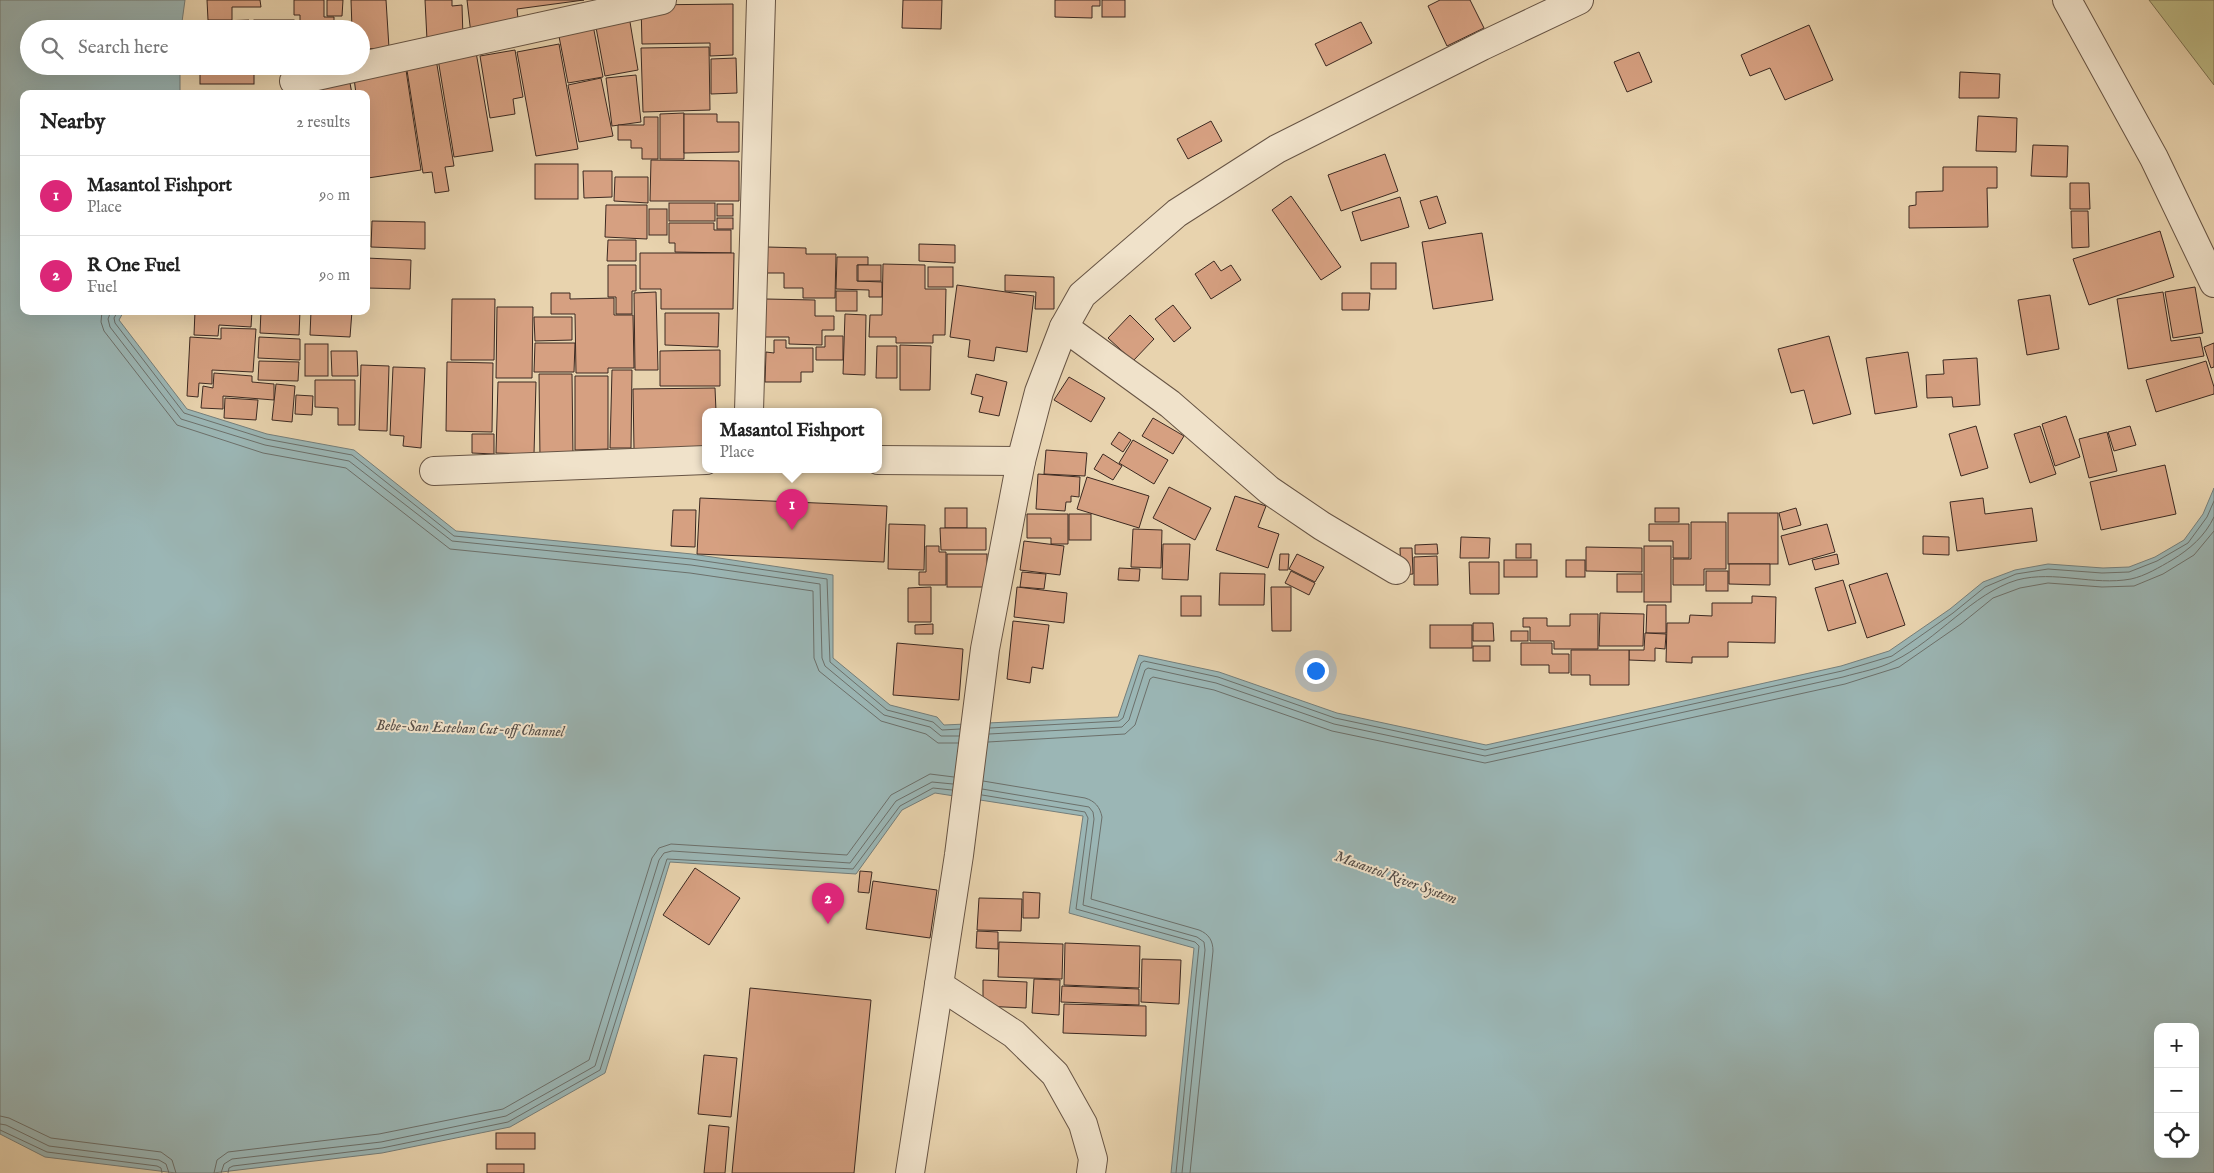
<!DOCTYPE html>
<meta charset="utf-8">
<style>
:root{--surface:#fff;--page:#f6f6f6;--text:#222;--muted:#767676;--line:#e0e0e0;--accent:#db2777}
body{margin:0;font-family:"IM FELL English",serif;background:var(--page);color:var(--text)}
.controls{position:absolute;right:15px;bottom:15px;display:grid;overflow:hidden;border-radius:10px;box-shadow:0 5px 20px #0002}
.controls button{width:45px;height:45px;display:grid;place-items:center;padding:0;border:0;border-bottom:1px solid var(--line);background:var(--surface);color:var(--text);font:25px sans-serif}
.you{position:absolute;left:1315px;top:670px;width:18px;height:18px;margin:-12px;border:4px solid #fff;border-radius:50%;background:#1a73e8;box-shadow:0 0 0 8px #1a73e833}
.badge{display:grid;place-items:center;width:32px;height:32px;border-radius:50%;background:var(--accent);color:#fff;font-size:16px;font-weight:700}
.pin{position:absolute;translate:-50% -41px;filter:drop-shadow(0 1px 2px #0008)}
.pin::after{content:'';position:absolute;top:26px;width:18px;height:15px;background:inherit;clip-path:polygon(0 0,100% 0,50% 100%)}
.popup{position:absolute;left:702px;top:408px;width:180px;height:65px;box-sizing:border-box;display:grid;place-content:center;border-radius:10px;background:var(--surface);filter:drop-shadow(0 1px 4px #0005);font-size:16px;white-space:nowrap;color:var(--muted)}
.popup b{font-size:19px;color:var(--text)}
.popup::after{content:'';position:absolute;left:50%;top:100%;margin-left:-10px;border:10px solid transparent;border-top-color:var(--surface)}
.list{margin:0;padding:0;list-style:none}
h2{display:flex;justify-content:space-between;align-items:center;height:65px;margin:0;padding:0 20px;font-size:21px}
h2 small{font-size:16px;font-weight:400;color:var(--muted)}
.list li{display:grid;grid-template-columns:32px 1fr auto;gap:15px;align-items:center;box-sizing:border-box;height:80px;padding:0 20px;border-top:1px solid var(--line)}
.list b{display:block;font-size:19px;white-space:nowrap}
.list p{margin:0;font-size:16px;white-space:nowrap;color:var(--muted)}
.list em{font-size:16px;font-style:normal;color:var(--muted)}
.icon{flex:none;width:28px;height:28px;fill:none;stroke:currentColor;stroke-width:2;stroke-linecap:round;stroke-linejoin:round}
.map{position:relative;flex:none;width:2214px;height:1173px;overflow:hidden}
.search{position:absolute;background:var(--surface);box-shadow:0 5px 20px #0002;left:20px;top:20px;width:350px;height:55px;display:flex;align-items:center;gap:12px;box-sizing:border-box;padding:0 18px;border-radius:28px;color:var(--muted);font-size:19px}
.panel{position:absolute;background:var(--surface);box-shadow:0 5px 20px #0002;left:20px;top:90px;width:350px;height:225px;border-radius:10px}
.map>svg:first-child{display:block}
.green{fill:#bdba85;stroke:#7c7253}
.water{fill:#9bb6b5;stroke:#757e7a;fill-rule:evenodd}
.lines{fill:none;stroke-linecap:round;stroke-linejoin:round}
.shore{stroke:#6c706b;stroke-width:1}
.building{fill:#d6a081;stroke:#3c2921}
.minor-casing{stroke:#675444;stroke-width:30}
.minor{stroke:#f0e2ca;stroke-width:28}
.labels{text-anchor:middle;stroke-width:4;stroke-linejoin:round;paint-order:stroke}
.water-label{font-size:15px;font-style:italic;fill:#544c46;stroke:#f0e2ca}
</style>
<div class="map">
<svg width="2214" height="1173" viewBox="0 0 2214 1173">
<rect width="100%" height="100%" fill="#e8d3ae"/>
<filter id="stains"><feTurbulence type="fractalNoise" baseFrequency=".004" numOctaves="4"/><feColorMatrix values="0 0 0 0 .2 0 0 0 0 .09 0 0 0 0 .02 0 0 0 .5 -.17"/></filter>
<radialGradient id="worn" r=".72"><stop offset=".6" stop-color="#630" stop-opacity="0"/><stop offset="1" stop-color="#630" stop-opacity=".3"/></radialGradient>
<polygon class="green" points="2149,0 2214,0 2214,85"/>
<path class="water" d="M0,0H185L181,29H29V66H180V94H24V311H124L119,320L187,409L267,434L354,450L456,531L692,554L833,575V658L890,705L937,717L944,725L1118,717L1139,655L1219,672L1337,713L1486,745L1841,666L1889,651L1950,609L1983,582L2015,570L2048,564L2103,568L2129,567L2155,557L2184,540L2203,514L2214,488V1173H1171L1194,948L1069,913L1083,816L935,793L902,810L856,874L670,862L605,1073L510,1127L382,1153L213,1173H176L45,1157L0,1134ZM2158,1027H2195V1154H2158Z"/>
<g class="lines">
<g class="shore">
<polyline points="102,311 101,322 104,331 177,425 263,453 346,468 450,549 690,573 813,591 814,658 819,671 881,721 926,734 938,743 958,743"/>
<polyline points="111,311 108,319 110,327 181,419 265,445 349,461 452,541 691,565 820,584 822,658 825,666 884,715 930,727 941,736 959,736"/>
<polyline points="118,311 114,318 115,323 184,413 266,439 352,455 454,536 691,559 827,579 830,662 887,710 933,722 942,730 960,729"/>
<polyline points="990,728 1119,721 1123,718 1141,663 1144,661 1218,677 1335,718 1485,750 1842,671 1892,656 1953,613 1985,587 2016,574 2048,569 2102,573 2129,572 2157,561 2188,543 2207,517 2214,501"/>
<path d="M989,734L1122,727L1129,720L1145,670L1148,668L1216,683L1334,724L1485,756L1843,677C1860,672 1879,669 1894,661C1937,640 1973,593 2017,580C2055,570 2093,586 2131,579C2145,576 2160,567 2172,560C2190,549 2205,536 2214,517"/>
<polyline points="988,742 1125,734 1135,725 1150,679 1153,677 1214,690 1332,731 1485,763 1845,684 1899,667 1961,624 1993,598 2020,588 2048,583 2102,587 2134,586 2163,574 2194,555 2214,531"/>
<path d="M983,781L1085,798C1095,801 1100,807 1102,817L1091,899L1199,930C1209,934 1213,941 1213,951L1190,1173"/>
<polyline points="982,789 1089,807 1093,812 1094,819 1083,905 1197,937 1204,942 1205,950 1182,1173"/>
<polyline points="982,795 1085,812 1088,818 1076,909 1195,942 1199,946 1176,1173"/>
<polyline points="0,1116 9,1118 51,1138 161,1152 172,1160 176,1173"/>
<polyline points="0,1124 6,1125 49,1146 159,1160 166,1164 169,1173"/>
<polyline points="0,1130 47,1152 157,1166 161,1168 162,1173"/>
<polyline points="214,1173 217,1160 228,1152 379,1134 503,1109 589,1060 652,858 659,848 671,844 847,855 891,795 930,774 954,777"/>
<polyline points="221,1173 224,1164 232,1159 381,1142 506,1116 595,1066 659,860 664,853 672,851 850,863 896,801 932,782 953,784"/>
<polyline points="228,1173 229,1168 233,1166 382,1148 508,1122 600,1070 667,859 853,869 900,806 933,788 952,790"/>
</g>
</g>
<g class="building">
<polygon points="207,0 260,0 261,7 232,7 232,20 208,20"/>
<polygon points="294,0 324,0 324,17 334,17 334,29 300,29 300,15 294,15"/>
<polygon points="327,0 343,0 342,16 327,16"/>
<polygon points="351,0 386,0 389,48 361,49 361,29 352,29"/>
<polygon points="425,0 452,0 452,6 462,5 463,38 427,40"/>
<polygon points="467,0 584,0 517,9 519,28 471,34"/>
<polygon points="903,0 942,0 941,29 902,28"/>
<polygon points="1055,0 1100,0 1100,6 1092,6 1092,18 1055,17"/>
<rect x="1102" y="0" width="23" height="17"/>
<polygon points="1440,0 1470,0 1484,28 1447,46 1428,6"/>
<polygon points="733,4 733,55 710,56 710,43 642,44 641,5"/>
<polygon points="629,16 638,70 605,76 595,22"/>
<polygon points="249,20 249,29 220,29 220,21"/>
<rect x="254" y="20" width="40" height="9"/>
<polygon points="592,20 603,77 568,83 557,26"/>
<polygon points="1361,22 1372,43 1326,66 1315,44"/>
<polygon points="1809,25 1833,80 1785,100 1770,68 1750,76 1741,55"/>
<polygon points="559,44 578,149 536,156 517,52"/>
<polygon points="709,47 710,110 643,112 641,48"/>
<polygon points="515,50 523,97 513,99 515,114 490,118 480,56"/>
<polygon points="476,52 493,151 454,157 438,59"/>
<polygon points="1639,52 1652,82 1627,92 1614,62"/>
<polygon points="736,58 737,93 711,94 711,59"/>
<polygon points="436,59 454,166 445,167 449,191 435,193 432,172 423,173 406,64"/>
<rect x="200" y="66" width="54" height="18"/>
<polygon points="406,70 421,170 368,178 366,164 366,94 356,94 354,78"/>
<polygon points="1960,72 2000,74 1999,98 1959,98"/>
<polygon points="636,75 641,122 612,126 606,78"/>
<polygon points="601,78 613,136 579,142 568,85"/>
<polygon points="350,83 352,94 280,93"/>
<polygon points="684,113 684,159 660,159 660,114"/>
<polygon points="684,114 717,114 717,122 739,122 739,152 684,153"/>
<polygon points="1978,116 2017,118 2016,152 1976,151"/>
<polygon points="644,117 658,117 658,159 642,159 642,148 631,148 631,140 618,140 618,125 644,125"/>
<polygon points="1211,121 1222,141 1188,159 1177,139"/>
<polygon points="2033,145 2068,146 2067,177 2031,176"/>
<polygon points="1385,154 1398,191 1341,211 1328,175"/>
<polygon points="651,160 739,161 739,201 650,201"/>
<rect x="535" y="164" width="43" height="35"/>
<polygon points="1943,167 1997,167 1997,188 1987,188 1988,227 1909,228 1909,206 1916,205 1916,192 1943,191"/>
<polygon points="583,171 612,171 612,197 584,198"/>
<polygon points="615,177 648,177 648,203 614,201"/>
<polygon points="2070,183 2089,183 2090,209 2070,209"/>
<polygon points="1291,196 1341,267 1321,280 1272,210"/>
<polygon points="1437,196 1446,223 1429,229 1420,201"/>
<polygon points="1400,197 1409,227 1361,241 1352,212"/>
<rect x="669" y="203" width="46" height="18"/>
<rect x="717" y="204" width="16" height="12"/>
<polygon points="606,205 647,205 647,239 605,237"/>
<rect x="649" y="209" width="18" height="26"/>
<polygon points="2071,211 2088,211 2089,247 2072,248"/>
<rect x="717" y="218" width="16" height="11"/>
<polygon points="372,221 425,222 425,249 371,247"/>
<polygon points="669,223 714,223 714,230 731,230 731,253 675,252 675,243 669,243"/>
<polygon points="2160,231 2174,277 2089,305 2073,259"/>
<polygon points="1482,233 1493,300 1433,309 1422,242"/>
<polygon points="608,240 636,240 636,261 607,261"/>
<polygon points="919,244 955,245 955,263 919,261"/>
<polygon points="767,247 806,248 806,254 836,254 835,298 803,298 803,288 784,288 784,273 767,273"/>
<polygon points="640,253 734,253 733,309 661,309 661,289 640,289"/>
<polygon points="837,257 868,257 868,265 857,265 857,281 882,282 882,297 869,297 869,290 836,289"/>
<polygon points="366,258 411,260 410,289 366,288"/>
<polygon points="1214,261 1221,271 1231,265 1241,280 1211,299 1195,274"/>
<rect x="1371" y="263" width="25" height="26"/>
<polygon points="883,264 925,265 925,289 946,289 945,335 933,335 933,343 896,343 896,337 869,337 870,315 882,315"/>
<polygon points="608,265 636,265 636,291 632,291 632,314 616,314 616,297 608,297"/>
<rect x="858" y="265" width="23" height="16"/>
<rect x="928" y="267" width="25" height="20"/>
<polygon points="1005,275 1054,277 1054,309 1035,309 1036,292 1005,291"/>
<polygon points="957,285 1034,296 1027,352 996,347 994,361 968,357 970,340 950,337"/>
<polygon points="2195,287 2203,333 2173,338 2165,292"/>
<rect x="836" y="291" width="21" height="20"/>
<polygon points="656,292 658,370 635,370 634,293"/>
<polygon points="2163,292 2171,341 2200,337 2204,356 2128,369 2117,299"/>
<polygon points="551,293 570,293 570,299 614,298 614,315 633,315 634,368 608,368 608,373 576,373 575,314 551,314"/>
<polygon points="1342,293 1370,293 1369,310 1342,310"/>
<polygon points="2050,295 2059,349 2027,355 2018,300"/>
<polygon points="452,299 495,299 494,360 451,360"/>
<polygon points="766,299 815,300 815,316 834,316 834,330 822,330 822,345 789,344 789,337 764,337"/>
<polygon points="1173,305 1191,328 1174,342 1155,319"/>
<polygon points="497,307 533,307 532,378 496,378"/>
<polygon points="195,311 252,311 251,327 219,325 218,336 194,335"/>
<polygon points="261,311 300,311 299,335 260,333"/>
<polygon points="311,311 352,311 350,337 310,335"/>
<polygon points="665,313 719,313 718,347 665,345"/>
<polygon points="845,314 866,315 865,375 843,374"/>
<polygon points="1130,315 1154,339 1133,361 1108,338"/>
<polygon points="534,317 572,317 572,340 535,341"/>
<polygon points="221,328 256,329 253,372 212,370 212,384 199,383 198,397 187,396 190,337 221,339"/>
<polygon points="825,336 843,336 843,360 816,360 816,347 825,347"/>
<polygon points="1829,336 1851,414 1813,424 1804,390 1791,393 1778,349"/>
<polygon points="259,337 300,339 300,360 258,358"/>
<polygon points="774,340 786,340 786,348 813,348 813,372 801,372 801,382 765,382 766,352 774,353"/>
<polygon points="535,343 575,343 574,372 534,372"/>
<polygon points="2214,343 2214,367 2211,368 2204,347"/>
<rect x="305" y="344" width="23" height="32"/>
<polygon points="900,345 931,346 930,390 900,390"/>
<polygon points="877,346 897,346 897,378 876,378"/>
<polygon points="720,350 720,386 660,386 660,351"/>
<polygon points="331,351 357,351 358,376 332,376"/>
<polygon points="1908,352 1917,407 1875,414 1866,358"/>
<polygon points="1977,358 1980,405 1953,407 1952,397 1927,398 1926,375 1944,374 1943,360"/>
<polygon points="259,361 299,362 298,381 258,380"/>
<polygon points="2206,361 2214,387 2214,394 2156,412 2146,380"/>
<polygon points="447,362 493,363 492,432 446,431"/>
<polygon points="361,365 389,366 387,431 359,430"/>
<polygon points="393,367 425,368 421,448 403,446 404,436 390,435"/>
<polygon points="612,370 632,370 631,448 610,448"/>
<polygon points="214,373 252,376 252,382 274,384 274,400 223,396 223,409 201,408 203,386 213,388"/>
<polygon points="539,374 572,374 573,458 540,459"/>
<polygon points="976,374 1007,382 999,416 979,412 983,397 971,394"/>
<polygon points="575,376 608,376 608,449 575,450"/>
<polygon points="1069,377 1105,398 1091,422 1054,400"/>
<polygon points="315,380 355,380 355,425 338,425 338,408 315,407"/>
<polygon points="498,382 536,382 534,454 496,453"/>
<polygon points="276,384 295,386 292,422 272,420"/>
<polygon points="715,388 716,411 706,411 706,448 634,449 633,389"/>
<polygon points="296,395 313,396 312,415 295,414"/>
<polygon points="225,398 258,400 256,420 224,418"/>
<polygon points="2066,416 2080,457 2055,466 2042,424"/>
<polygon points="1153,418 1184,436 1173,454 1142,436"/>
<polygon points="1976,426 1988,468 1961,476 1949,434"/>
<polygon points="2040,426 2056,474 2030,483 2014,434"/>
<polygon points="2130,426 2136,445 2114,451 2108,432"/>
<polygon points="1119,432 1131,440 1123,452 1111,444"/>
<polygon points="2107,432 2117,471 2089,478 2079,439"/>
<polygon points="472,434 494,434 494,454 472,453"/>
<polygon points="1133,440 1168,460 1154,484 1119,463"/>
<polygon points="1046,450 1087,453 1085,476 1044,474"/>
<polygon points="1103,454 1122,466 1113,480 1094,469"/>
<polygon points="2165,465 2176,514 2101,530 2090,482"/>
<polygon points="1038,474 1080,477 1079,497 1071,496 1071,502 1066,502 1065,511 1036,509"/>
<polygon points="1087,477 1149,496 1139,528 1077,509"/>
<polygon points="1169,487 1211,508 1195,540 1153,518"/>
<polygon points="1235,496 1266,506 1258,527 1279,534 1268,568 1216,550"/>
<polygon points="700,498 887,506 884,562 697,554"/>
<polygon points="1983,498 1985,514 2032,508 2037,541 1957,551 1950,502"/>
<rect x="945" y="508" width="22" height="20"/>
<rect x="1655" y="508" width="24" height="14"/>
<polygon points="1796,508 1801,525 1783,530 1779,513"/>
<polygon points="673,510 696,510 695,547 671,546"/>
<rect x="1728" y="513" width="50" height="51"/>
<polygon points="1027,514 1068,514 1068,544 1051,544 1051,538 1027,538"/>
<rect x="1069" y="514" width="22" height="26"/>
<polygon points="1691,522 1726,522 1726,569 1704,569 1704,585 1673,585 1673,559 1691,559"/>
<polygon points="889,524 925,525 924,570 888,569"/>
<polygon points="1649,524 1689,524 1689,558 1673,558 1673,541 1649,541"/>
<polygon points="1827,524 1835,552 1789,565 1781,536"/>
<polygon points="940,528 986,528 986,550 941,550"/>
<polygon points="1133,529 1162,530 1161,568 1131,567"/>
<polygon points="1923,536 1949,537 1949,555 1923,554"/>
<polygon points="1461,537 1490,538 1489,558 1460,558"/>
<polygon points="1024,541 1064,546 1060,575 1020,570"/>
<polygon points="1163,544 1190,544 1188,580 1162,579"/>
<polygon points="1437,544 1438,554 1415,554 1415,545"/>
<rect x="1516" y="544" width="15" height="14"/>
<polygon points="926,546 939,546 939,552 946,552 946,585 919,585 919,572 926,572"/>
<rect x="1644" y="546" width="27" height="56"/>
<polygon points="1586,547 1642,548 1642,572 1586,571"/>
<polygon points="1400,548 1412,548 1413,574 1401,575"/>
<rect x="947" y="554" width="40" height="33"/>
<polygon points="1280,554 1289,554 1288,570 1279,570"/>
<polygon points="1297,554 1324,567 1315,582 1289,569"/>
<polygon points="1837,554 1839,564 1815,570 1812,560"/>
<polygon points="1437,556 1438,585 1414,585 1414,557"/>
<rect x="1504" y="560" width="33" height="17"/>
<rect x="1566" y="560" width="19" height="17"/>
<polygon points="1469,562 1499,562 1499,594 1470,594"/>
<polygon points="1729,564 1770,564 1770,585 1729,584"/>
<polygon points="1119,568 1140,569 1139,581 1118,580"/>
<polygon points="1291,571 1315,583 1309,595 1285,583"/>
<rect x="1706" y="571" width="22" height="20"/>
<polygon points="1022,572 1046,574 1044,589 1020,587"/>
<polygon points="1220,573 1265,574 1264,605 1219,605"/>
<polygon points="1887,573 1905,625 1867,638 1849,585"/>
<rect x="1617" y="574" width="25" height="18"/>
<polygon points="1843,580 1856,623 1828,631 1815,588"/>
<polygon points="931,587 931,622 908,622 908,588"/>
<polygon points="1017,587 1067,593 1064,623 1014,617"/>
<polygon points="1271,587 1291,587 1291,631 1272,631"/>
<rect x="1181" y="596" width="20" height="20"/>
<polygon points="1752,596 1776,597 1775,643 1728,642 1728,657 1692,657 1692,663 1666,662 1667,623 1689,623 1690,615 1712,616 1712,603 1752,603"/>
<polygon points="1647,605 1666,605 1666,633 1646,633"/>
<polygon points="1600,613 1644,614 1643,646 1599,646"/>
<polygon points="1570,614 1598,614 1598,649 1554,649 1554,641 1530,641 1530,627 1523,627 1523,618 1547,618 1547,626 1570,626"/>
<polygon points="1013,621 1049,625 1043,669 1032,667 1030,683 1007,679"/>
<polygon points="1473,623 1493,623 1494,641 1473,641"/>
<polygon points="933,624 933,634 915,634 915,625"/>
<rect x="1430" y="625" width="42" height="23"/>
<rect x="1511" y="631" width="17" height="10"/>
<polygon points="1645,633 1666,634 1665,649 1655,648 1655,661 1629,660 1629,650 1644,650"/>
<polygon points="897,643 963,649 959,700 893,695"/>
<polygon points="1521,643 1552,643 1552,654 1569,654 1569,673 1549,673 1549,665 1521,665"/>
<rect x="1473" y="646" width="17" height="15"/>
<polygon points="1571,650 1629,650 1629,685 1590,685 1590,675 1571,675"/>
<polygon points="695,868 740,898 709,945 663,915"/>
<polygon points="860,871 872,872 869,893 858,892"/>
<polygon points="873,881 937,890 930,938 866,929"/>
<polygon points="1023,892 1040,893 1039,918 1023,918"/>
<polygon points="979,898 1022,899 1021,931 977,930"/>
<polygon points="977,931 998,932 998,949 976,948"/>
<polygon points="999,942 1063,944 1062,979 998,977"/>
<polygon points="1065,943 1140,946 1139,988 1064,985"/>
<polygon points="1142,959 1181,960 1179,1004 1141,1002"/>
<polygon points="1034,979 1060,980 1059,1015 1032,1013"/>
<polygon points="983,980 1027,982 1026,1008 983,1006"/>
<polygon points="1062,986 1139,989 1139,1005 1061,1002"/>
<polygon points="750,988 871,1000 854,1173 732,1173"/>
<polygon points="1064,1004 1146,1006 1146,1036 1063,1033"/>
<polygon points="704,1055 737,1058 731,1117 698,1114"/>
<polygon points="709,1125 729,1127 725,1173 704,1173"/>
<rect x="496" y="1133" width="39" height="16"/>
<rect x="487" y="1164" width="37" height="9"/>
</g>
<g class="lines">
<g class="minor-casing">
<g id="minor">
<polyline points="2067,0 2154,158 2214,283"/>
<polyline points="294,81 662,0"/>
<polyline points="1064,327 1170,404 1269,490 1322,526 1396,570"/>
<polyline points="749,411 761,0"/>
<polyline points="878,460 1021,461"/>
<polyline points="434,471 706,460"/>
<polyline points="939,985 1014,1034 1055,1074 1083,1124 1093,1159 1091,1173"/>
<polyline points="910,1173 959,855 985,649 1021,461 1039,392 1064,327 1082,295 1177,213 1277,149 1482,46 1579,0"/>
</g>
</g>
<use href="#minor" class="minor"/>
</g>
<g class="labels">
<g class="water-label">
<text transform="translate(470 728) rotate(2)" y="5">Bebe-San Esteban Cut-off Channel</text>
<text transform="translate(1396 877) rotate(20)" y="5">Masantol River System</text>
</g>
</g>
<rect width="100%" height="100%" filter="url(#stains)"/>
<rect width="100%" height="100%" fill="url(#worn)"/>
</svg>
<div class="controls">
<button>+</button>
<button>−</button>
<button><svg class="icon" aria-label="locate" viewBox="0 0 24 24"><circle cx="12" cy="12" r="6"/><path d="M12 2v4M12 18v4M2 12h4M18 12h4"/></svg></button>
</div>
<div class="you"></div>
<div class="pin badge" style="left:792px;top:530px">1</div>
<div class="popup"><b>Masantol Fishport</b>Place</div>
<div class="pin badge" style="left:828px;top:924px">2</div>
<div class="search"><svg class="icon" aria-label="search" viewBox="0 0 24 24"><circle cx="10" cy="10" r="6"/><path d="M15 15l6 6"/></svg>Search here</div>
<section class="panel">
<h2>Nearby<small>2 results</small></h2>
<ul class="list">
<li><span class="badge">1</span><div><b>Masantol Fishport</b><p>Place</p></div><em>90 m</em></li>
<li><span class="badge">2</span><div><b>R One Fuel</b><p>Fuel</p></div><em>90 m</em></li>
</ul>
</section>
</div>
